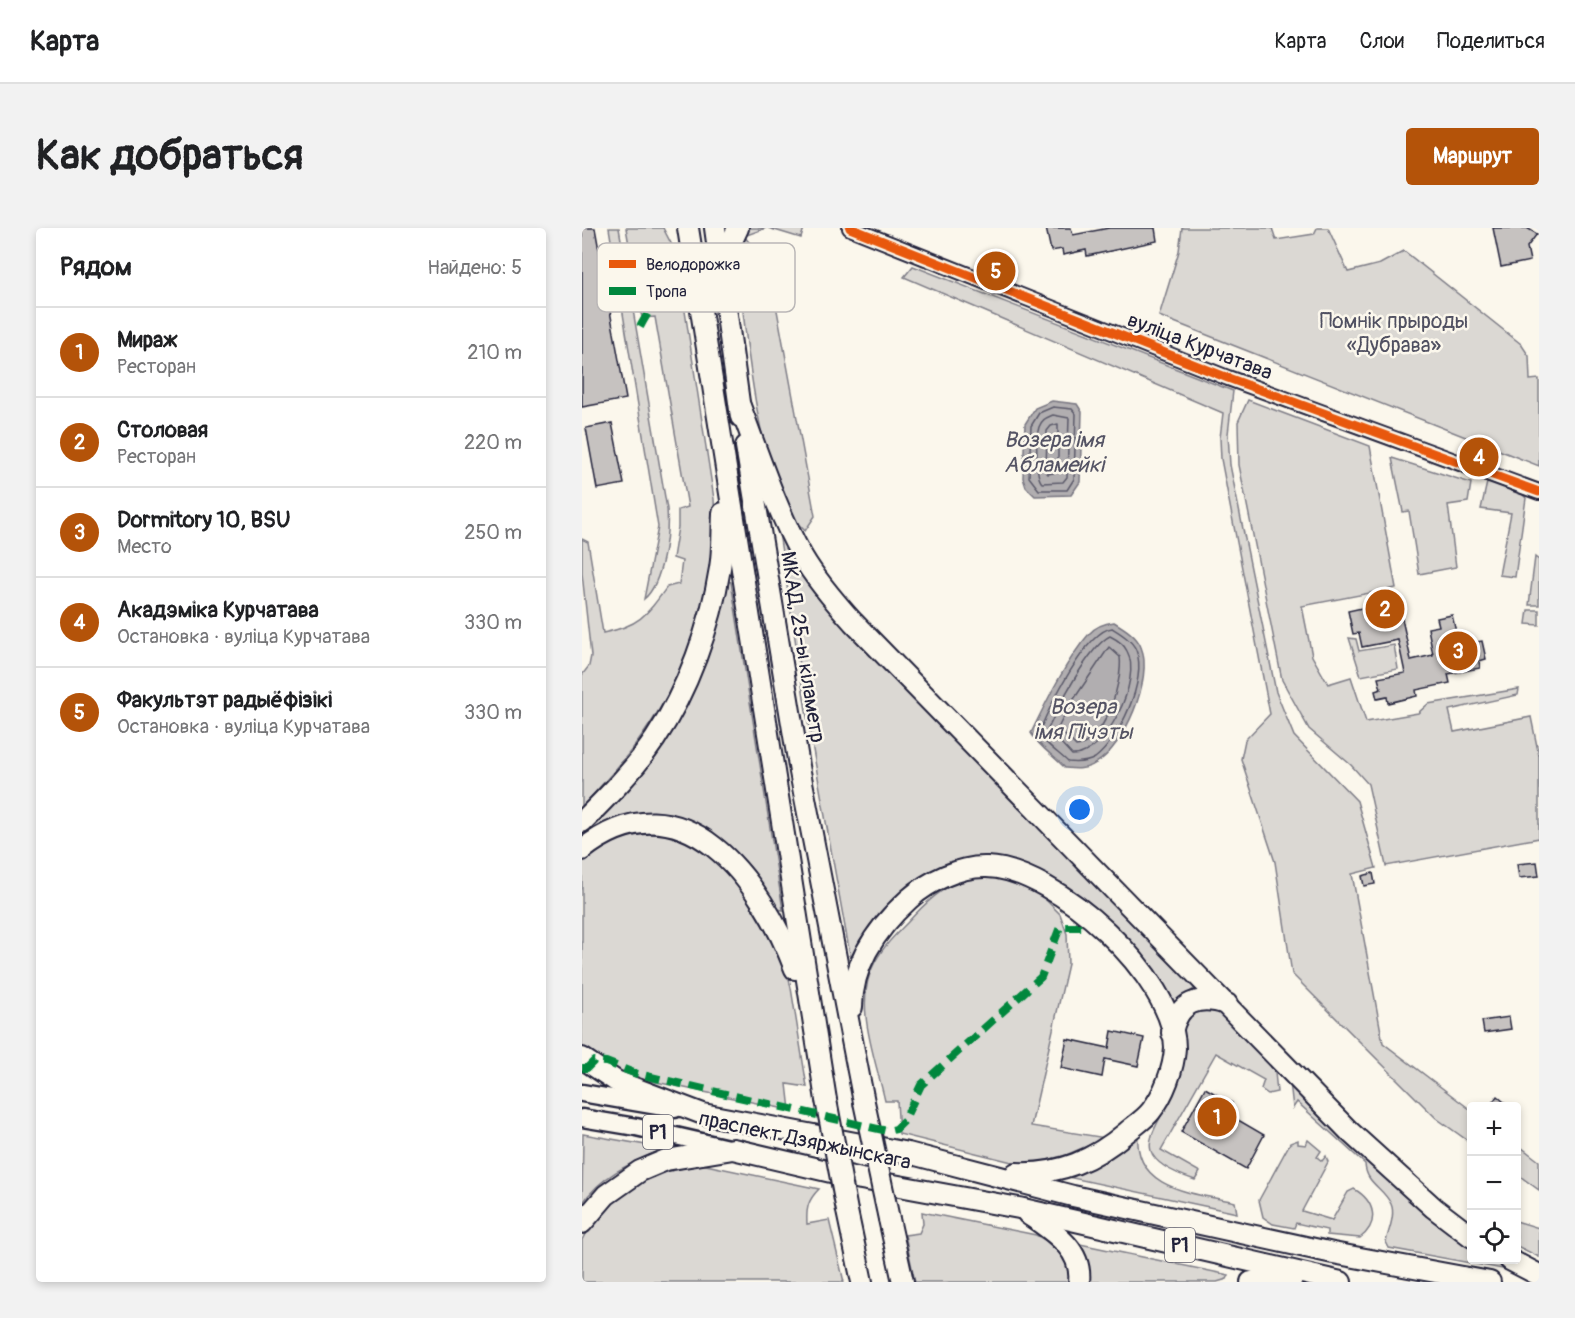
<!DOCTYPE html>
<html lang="ru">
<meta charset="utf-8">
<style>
:root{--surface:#fff;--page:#f2f2f2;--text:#202124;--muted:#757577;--line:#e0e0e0;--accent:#b45309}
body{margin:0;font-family:Pangolin,sans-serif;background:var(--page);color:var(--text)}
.controls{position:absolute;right:18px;bottom:18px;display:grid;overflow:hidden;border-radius:6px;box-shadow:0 3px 9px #0003}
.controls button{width:54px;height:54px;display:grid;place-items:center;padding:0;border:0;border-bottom:2px solid var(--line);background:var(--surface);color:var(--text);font:30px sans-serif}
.you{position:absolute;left:498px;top:582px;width:21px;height:21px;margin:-15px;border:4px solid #fff;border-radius:50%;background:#1a73e8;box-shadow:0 0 0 9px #1a73e833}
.badge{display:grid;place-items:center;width:39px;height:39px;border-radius:50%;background:var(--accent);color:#fff;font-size:20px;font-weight:700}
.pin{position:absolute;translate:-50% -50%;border:3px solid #fff;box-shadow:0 2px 6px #0006}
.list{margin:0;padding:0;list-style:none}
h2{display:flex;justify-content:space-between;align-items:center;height:78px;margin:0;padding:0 24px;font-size:26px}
h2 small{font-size:20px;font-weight:400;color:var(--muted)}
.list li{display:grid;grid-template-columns:39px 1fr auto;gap:18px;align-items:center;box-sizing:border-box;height:90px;padding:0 24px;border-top:2px solid var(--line)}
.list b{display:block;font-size:22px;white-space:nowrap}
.list p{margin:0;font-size:20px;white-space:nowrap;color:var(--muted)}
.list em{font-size:20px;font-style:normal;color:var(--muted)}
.icon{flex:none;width:33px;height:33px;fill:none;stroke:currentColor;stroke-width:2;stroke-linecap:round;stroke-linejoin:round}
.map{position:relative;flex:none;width:957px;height:1054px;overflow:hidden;border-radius:6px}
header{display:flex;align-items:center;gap:36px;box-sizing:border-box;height:84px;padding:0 30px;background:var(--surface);border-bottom:2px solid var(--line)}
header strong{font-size:28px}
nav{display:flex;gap:33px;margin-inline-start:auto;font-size:21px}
.intro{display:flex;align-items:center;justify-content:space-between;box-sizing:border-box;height:144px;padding:0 36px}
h1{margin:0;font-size:42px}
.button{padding:15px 27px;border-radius:6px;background:var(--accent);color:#fff;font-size:21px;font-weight:700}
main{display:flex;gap:36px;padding:0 36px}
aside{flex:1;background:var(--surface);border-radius:6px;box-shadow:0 3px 9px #0003}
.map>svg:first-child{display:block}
.green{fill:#dbd8d3;stroke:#7e7d87;stroke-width:1.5}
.water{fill:#b1aeb0;stroke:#787681;stroke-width:1.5}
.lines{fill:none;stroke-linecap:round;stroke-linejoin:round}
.shore{stroke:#5b5a6a;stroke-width:1.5}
.building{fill:#c6c2c0;stroke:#22223b;stroke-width:1.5}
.minor-casing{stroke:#22223b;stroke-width:18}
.major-casing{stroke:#22223b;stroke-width:21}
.highway-casing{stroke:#22223b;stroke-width:24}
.minor{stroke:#fbf7ec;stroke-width:14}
.major{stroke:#fbf7ec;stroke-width:16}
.highway{stroke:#fbf7ec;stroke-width:20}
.highway-bridge-casing{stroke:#22223b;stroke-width:24;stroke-linecap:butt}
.highway-bridge{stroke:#fbf7ec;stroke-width:20}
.quiet{stroke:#00873e;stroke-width:8;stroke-dasharray:15 8;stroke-linecap:butt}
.cycleway-casing{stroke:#fbf7ec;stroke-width:13}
.cycleway{stroke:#e8590c;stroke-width:9}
.labels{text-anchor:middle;stroke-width:5;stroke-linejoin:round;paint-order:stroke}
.shield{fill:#fbf7ec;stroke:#636270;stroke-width:1.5}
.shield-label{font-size:20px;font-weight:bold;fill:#22223b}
.park-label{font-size:21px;fill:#505061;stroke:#fbf7ec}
.street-label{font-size:21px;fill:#22223b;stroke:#fbf7ec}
.water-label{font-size:22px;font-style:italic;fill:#545364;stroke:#fbf7ec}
.key{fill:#fbf7ec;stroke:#bab7b7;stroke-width:1.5}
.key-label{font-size:16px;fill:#22223b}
</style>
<header>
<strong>Карта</strong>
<nav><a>Карта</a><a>Слои</a><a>Поделиться</a></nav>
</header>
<div class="intro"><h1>Как добраться</h1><a class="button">Маршрут</a></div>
<main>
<aside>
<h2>Рядом<small>Найдено: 5</small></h2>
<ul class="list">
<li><span class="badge">1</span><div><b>Мираж</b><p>Ресторан</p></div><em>210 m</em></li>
<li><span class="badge">2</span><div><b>Столовая</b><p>Ресторан</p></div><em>220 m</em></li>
<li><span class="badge">3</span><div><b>Dormitory 10, BSU</b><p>Место</p></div><em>250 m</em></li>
<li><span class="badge">4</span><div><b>Акадэміка Курчатава</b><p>Остановка · вуліца Курчатава</p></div><em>330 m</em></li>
<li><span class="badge">5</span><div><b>Факультэт радыёфізікі</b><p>Остановка · вуліца Курчатава</p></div><em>330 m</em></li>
</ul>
</aside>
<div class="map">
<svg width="957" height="1054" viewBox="0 0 957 1054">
<rect width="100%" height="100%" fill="#fbf7ec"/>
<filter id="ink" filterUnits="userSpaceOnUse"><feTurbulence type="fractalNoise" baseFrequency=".0167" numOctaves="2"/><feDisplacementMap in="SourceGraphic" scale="12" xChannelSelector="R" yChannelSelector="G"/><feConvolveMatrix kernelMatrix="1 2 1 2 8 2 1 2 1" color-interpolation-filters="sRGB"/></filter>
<g filter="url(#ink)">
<g class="green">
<path d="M27,0H37L85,281C87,305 81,355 62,371L76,299Z"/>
<path d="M44,0H81L94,25L132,271C136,354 109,437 62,505C44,532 21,555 0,579V447L7,438L9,428L0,345V311L6,314L21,405C57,398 64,388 85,359L97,356L100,333L91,330L96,299V282L106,279L73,89L60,90Z"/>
<path d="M161,0H184L162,8L187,39L233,288L223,303C172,253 164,96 154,24Z"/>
<polygon points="186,0 222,0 219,10"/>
<polygon points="600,0 690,0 694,12 732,6 735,0 746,0 766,44 798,36 822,23 939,116 947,128 948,152 957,151 957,238 577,88 597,23"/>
<polygon points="331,38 651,163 646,206 648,237 694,464 712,508 775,573 794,640 770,646 801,815 889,882 889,915 854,890 710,746 693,634 659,531 663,512 688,486 639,231 638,210 641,185 322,49"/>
<polygon points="666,172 788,218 814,360 720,378 730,428 746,456 769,449 784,494 836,485 846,476 937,461 936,467 867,482 872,504 949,489 957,528 957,610 804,638 786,556 769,537 727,501 700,452 657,237 656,194"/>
<polygon points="810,230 889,255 886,274 866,277 874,339 837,346 827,283 821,284"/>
<polygon points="906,250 935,261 944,270 933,349 917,347 929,285 899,281"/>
<polygon points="196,298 614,759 590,779 486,663 365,640 270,738 224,483"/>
<polygon points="953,329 957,332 957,377 947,377"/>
<path d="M144,353L149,354L201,682L195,681C186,667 179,652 168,639C138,604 87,570 39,591C26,597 13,607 0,615V601L62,530Z"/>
<polygon points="946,382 957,382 957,397 944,396"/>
<polygon points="767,410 774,411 777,423 812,417 816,441 779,448"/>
<polygon points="87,603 135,629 177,679 202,731 209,760 225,859 205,856 208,882 50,849 38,845 0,822 0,629 35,607"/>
<path d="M387,649H420L454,662L478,686L485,706L486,736L449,898L524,910L484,927L457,934L434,935L317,906L315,873H303C294,831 270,775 293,734C301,719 313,707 325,695C343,675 361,658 387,649Z"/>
<path d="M631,780L692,835L695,864L686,866L679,861L682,852L634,825L579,922L618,944L613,952C534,926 581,902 593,854C597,837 593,819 598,803C600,796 606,789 610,783Z"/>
<path d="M708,854L889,1017L890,1032H916L928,1038L926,1042L807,1020L804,1014C806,1003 814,987 809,976C801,959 784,956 783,936L715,874L711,880Z"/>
<path d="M556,905C551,962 611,965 653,974L655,985L490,950Z"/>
<path d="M1,906L75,919V924C46,936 18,949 0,976Z"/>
<path d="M716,912V916L724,917L726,912L739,923L735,929L740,933L744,928L746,934L720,983L750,992L766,964L772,961C793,973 798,995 778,1010L745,1007V1002L714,995L712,1000L691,996L681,989L677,972L708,915Z"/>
<polygon points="935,916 957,933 957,962 935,946"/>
<path d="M119,936L237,961C226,972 224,980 225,996L247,992L262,1054H0V1012L10,993L22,980L58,950Z"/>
<polygon points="340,984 454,1007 463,1012 479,1027 483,1026 489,1036 490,1054 333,1054 323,1007 337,1005 341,996"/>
<polygon points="934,993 957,1000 957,1029 935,1018"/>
<polygon points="498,1016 647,1047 645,1051 635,1054 505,1054 496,1018"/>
</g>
<g class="water">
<polygon points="470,173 495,176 500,184 498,254 489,267 453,268 444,259 441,250 443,196 453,180"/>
<path d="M532,394C542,400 555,408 559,419C572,450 542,519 514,535C504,542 494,541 483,540C471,527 458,520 449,505C464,474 485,431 507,406C514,398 523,395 532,394Z"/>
</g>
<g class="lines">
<g class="shore">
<polygon points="471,179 490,181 494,186 492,251 485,262 457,262 447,249 449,198 457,185"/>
<path d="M471,187L487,190L485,249L481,254L460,255C453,249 454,208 457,199C460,191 464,190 471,187Z"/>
<polygon points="476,196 476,244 466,246 464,244 465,203 469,198"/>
<path d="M530,400C538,405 550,412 554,422C566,451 537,512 513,530C504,535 495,535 486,534C477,525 460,514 457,504C467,480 504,403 530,400Z"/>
<path d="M528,408C534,411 542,416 545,423C561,451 523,529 490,527L479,515L466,508L465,503C475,481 507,418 528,408Z"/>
<path d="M527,419L538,429C541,453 523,515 494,518L476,500L486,480Z"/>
</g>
</g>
<g class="building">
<polygon points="0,0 13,0 44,171 0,179"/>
<polygon points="464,0 489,0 491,7 527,0 573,0 575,13 505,28 504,22 481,27 480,21 469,23"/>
<polygon points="911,0 945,0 955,6 945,19 948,33 919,39"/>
<polygon points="30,195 42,256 15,261 4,200"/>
<polygon points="807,374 808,379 817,377 829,432 851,427 846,400 857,398 855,390 870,387 877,417 900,413 904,431 897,433 898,440 866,446 868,455 834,462 835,468 806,475 805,469 795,471 793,463 799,461 796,450 823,445 816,412 780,419 777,405 771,406 766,383"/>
<polygon points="955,634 957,648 937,650 935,636"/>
<polygon points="791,645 793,656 782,658 780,648"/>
<polygon points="927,789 929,801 902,805 900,793"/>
<polygon points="530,803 562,810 556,838 523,831 520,849 479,840 485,811 527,820"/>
<polygon points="623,860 650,875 644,885 682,907 664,941 599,904"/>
<polygon points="915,868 928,879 907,879"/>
</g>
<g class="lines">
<g class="minor-casing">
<polyline id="minor" points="268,0 646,150 957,264"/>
</g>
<g class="major-casing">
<g id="major">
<polyline points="0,865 93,881"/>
<polyline points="0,890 54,899 146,920"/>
</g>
</g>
<g class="highway-casing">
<g id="highway">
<polyline points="106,0 244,872"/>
<polyline points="133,0 159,189"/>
<polyline points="145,39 149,15 156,0"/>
<path d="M158,178C177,228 194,281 220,328C234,352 252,373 271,394L768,904L852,980L890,1009"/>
<polyline points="164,218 218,544 282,874"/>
<path d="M0,594C25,569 53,541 73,511C105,463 129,398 138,340C141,323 140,304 141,285"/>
<path d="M0,622C101,542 180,654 213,741"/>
<path d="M270,779C270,735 295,700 327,671C347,653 378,638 405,639C474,641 593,750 593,820C592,840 582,867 569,883C563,891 553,897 545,904C512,932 478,947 434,945"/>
<path d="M590,805C596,773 617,767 645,776"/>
<polyline points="0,830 34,853 121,886 326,925 491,968 751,1025 908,1054"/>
<polyline points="265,983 280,1054"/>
<path d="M446,986C470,1003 501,1021 497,1054"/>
<polyline points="307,991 321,1054"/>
<polyline points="0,995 24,967 58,943 84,932 151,921 279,951 437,980 759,1054"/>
<polyline points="928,1032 957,1047"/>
<polyline points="669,1054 709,1054"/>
</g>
</g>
<use href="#minor" class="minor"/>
<use href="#major" class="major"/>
<use href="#highway" class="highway"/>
<g class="highway-bridge-casing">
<g id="highway-bridge">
<polyline points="244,872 265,983"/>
<polyline points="282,874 307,991"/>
</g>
</g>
<use href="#highway-bridge" class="highway-bridge"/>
<g class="quiet">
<path d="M58,99C72,73 92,49 90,19"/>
<polyline points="0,840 5,840 12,833 24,834 52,845 305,903 314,901 322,893 339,857 459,749 478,699 500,699"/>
</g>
<g class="cycleway-casing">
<polyline id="cycleway" points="268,0 646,150 957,264"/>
</g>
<use href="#cycleway" class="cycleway"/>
</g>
</g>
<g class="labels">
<g class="shield">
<rect x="61" y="887" width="30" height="34" rx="4.5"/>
<rect x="583" y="1000" width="30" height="34" rx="4.5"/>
</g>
<g class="shield-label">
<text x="76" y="911">Р1</text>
<text x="598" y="1024">Р1</text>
</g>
<g class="park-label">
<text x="812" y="100">Помнік прыроды<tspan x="812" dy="24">«Дубрава»</tspan></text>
</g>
<g class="street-label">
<text transform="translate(618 118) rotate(21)" y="7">вуліца Курчатава</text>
<text transform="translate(221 419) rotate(81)" y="7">МКАД, 25-ы кіламетр</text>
<text transform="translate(223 912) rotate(12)" y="7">праспект Дзяржынскага</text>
</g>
<g class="water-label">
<text x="472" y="219">Возера імя<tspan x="472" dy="25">Абламейкі</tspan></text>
<text x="501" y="486">Возера<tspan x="501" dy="25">імя Пічэты</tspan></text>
</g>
</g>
<rect x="15" y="15" width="198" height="69" rx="9" class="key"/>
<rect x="27" y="32" width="27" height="8" fill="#e8590c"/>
<rect x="27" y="59" width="27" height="8" fill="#00873e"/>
<g class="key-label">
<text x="64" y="42">Велодорожка</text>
<text x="64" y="69">Тропа</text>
</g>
</svg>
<div class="controls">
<button>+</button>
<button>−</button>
<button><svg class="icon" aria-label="locate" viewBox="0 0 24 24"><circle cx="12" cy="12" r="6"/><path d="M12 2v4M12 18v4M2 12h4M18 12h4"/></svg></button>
</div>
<div class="you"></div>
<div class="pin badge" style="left:635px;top:889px">1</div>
<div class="pin badge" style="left:803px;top:381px">2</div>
<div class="pin badge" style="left:876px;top:423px">3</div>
<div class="pin badge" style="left:897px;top:229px">4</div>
<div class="pin badge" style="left:414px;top:43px">5</div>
</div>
</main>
